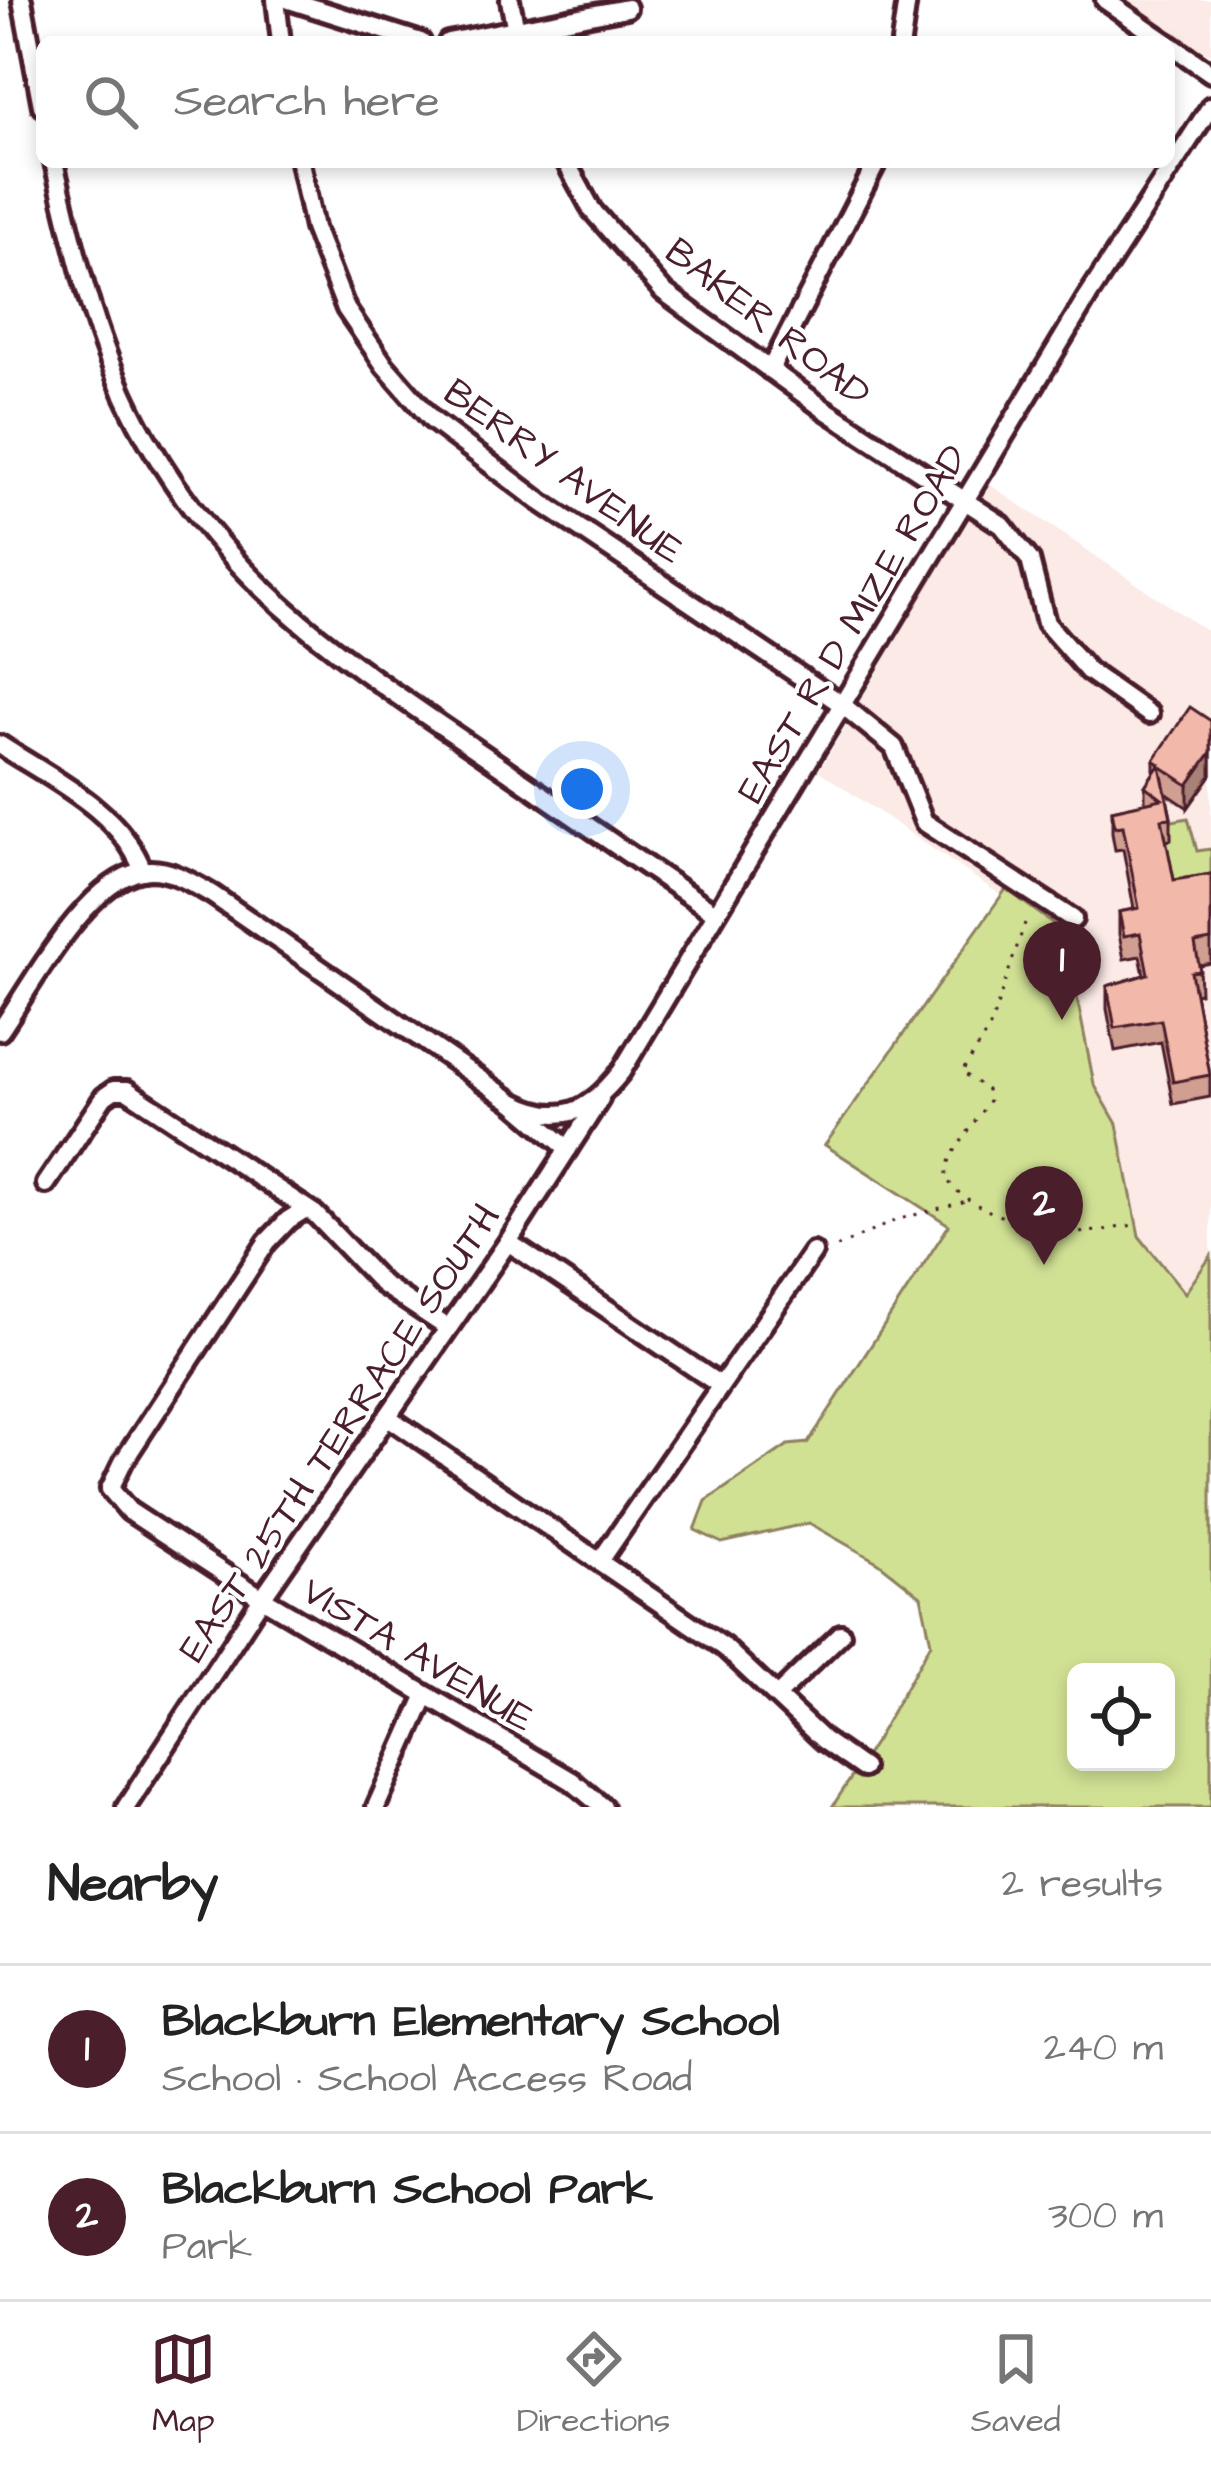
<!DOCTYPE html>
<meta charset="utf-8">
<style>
:root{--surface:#fff;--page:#f6f6f6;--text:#222;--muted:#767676;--line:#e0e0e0;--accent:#4a1f2b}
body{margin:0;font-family:"Architects Daughter",sans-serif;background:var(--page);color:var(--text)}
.controls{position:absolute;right:36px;bottom:36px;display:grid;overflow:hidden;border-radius:18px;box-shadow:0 6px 18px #0003}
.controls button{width:108px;height:108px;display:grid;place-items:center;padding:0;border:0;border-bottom:3px solid var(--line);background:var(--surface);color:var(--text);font:60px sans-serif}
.you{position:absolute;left:582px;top:789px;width:42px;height:42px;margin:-30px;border:9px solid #fff;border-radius:50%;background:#1a73e8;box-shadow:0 0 0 18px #1a73e833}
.badge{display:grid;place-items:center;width:78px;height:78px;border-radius:50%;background:var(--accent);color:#fff;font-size:39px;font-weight:700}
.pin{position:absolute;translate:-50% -99px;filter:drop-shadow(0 3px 6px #0008)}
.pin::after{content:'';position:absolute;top:63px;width:42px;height:36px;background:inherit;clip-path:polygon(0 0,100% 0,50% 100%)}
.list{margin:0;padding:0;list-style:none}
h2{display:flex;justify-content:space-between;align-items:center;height:156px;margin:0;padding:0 48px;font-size:51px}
h2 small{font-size:39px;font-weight:400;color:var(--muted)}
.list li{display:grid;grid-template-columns:78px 1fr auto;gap:36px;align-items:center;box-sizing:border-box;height:168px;padding:0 48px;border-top:3px solid var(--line)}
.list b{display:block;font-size:45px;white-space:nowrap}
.list p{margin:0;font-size:39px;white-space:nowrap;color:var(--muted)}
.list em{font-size:39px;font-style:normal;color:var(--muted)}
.icon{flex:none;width:66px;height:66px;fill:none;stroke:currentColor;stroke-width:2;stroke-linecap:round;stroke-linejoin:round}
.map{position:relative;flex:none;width:1211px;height:1807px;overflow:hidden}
.search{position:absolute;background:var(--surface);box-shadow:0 6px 18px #0003;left:36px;right:36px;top:36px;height:132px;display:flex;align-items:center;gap:30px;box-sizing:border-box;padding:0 42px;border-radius:18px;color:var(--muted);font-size:45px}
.sheet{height:492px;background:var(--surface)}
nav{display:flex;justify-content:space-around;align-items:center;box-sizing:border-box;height:168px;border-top:3px solid var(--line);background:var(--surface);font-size:33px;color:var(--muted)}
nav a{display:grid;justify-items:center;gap:6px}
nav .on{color:var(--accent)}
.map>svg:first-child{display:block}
.built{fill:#fbeae6}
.green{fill:#d1e194;stroke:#8e8060;stroke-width:3;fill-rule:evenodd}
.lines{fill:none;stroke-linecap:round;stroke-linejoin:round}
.street-casing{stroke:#4a1f2b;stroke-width:26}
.path{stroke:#4a1f2b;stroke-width:3;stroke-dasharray:3 9;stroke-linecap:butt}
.street{stroke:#fff;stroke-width:16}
.wall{fill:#d09f92;stroke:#4a1f2b;stroke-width:3}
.shaded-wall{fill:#a98277;stroke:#4a1f2b;stroke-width:3}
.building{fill:#f2b9aa;stroke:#4a1f2b;stroke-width:3}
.labels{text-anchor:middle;stroke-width:9;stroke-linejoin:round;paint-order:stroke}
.street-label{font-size:39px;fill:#4a1f2b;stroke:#fff}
</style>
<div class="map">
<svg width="1211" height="1807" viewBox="0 0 1211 1807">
<rect width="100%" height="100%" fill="#fff"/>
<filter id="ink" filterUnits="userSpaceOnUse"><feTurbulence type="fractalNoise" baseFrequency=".00833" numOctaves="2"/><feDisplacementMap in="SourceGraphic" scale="24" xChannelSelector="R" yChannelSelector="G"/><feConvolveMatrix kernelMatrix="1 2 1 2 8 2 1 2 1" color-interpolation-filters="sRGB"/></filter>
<g filter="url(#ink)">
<g class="built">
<polygon points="1120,0 1211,0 1211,54 1181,42"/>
<polygon points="989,484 1211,634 1211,1256 982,1594 789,1474 949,1225 825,1145 1002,896 819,771"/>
</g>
<g class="green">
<polygon points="1188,818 1197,851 1211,849 1211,896 1181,941 1162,842 1167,822"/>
<path d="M1006,889L1059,928L1065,937L1094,1084L1117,1124L1139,1236L1185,1293L1211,1256V1807H832L876,1740L931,1643L921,1596L879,1563L809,1523L722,1543L695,1530L706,1501L788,1445L808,1443L949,1225L825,1145ZM1076,1672H1166V1762H1076Z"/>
</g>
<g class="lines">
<g class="street-casing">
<g id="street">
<polyline points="22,0 42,106"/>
<polyline points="276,0 281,42"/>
<polyline points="289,0 421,42"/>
<polyline points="510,0 518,40"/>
<polyline points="1105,0 1166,42"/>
<polyline points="448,42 627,8"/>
<polyline points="901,42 907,0"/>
<polyline points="1169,44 1211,73"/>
<path d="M54,162C76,257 97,353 146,438C231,587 337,654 474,748C555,803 635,858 715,913"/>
<polyline points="300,162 314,228 346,309 385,366 432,420 539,501 840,703 894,747 924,822 1073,919"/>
<polyline points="566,162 592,210 663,291 824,409 1002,525 1030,560 1046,623 1088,671 1149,714"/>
<polyline points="770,370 877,162"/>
<path d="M0,745C52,779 120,810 143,871"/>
<path d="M0,1031C32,985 85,882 142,871C167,866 193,883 213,895L513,1102L568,1149"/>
<path d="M513,1102C561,1127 589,1112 621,1072L1088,296L1211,106"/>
<polyline points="46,1184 104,1097 114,1090 127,1090 315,1214 382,1284 448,1328"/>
<polyline points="304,1210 288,1220 267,1242 123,1462 110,1489 129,1511 262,1598 572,1781 603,1807"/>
<polyline points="508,1242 720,1385"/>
<polyline points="388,1417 724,1647 823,1740 863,1768"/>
<polyline points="600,1561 813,1252"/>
<polyline points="778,1695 841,1634"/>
<polyline points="126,1807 262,1598 508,1242 600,1099"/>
<polyline points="376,1807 425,1697"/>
</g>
</g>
<g class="path">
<path d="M1025,923L990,1027L962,1072L987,1090L990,1099L950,1158L946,1177C961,1208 1042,1235 1076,1233C1095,1232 1115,1228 1134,1225"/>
<polyline points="837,1247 896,1220 970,1200"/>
</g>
<use href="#street" class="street"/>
</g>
<polygon class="wall" points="1211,721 1211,775 1188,808 1166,793 1171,818 1171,840 1166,841 1174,880 1211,874 1211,963 1199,965 1200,993 1195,994 1210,1075 1210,1097 1173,1104 1161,1042 1115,1051 1107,1009 1107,986 1144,975 1140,956 1124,959 1119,934 1119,912 1134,909 1123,849 1115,850 1112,833 1112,810 1145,803 1145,786 1154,772 1154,760"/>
<polygon class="shaded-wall" points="1211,752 1211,775 1188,808 1188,785"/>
<polygon class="building" points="1190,707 1211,721 1211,752 1188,785 1160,766 1171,818 1162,819 1174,880 1211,874 1211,940 1195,943 1200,971 1191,972 1210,1075 1173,1082 1161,1020 1115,1028 1107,986 1148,974 1140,933 1124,936 1119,912 1139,908 1123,826 1115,827 1112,810 1162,799 1145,786 1160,764 1154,760"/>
</g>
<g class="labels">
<g class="street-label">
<text transform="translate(769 321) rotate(38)" y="14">BAKER ROAD</text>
<text transform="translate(565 470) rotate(36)" y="14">BERRY AVENUE</text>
<text transform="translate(851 623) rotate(-59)" y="14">EAST R D MIZE ROAD</text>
<text transform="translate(338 1432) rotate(-56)" y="14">EAST 25TH TERRACE SOUTH</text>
<text transform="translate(419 1653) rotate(31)" y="14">VISTA AVENUE</text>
</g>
</g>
</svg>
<div class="controls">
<button><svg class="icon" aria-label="locate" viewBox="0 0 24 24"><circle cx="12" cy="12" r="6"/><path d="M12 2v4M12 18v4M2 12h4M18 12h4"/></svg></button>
</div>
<div class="you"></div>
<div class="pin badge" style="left:1062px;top:1020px">1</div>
<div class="pin badge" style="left:1044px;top:1265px">2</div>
<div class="search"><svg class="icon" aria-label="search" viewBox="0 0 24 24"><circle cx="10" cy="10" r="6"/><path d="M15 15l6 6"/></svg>Search here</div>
</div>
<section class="sheet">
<h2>Nearby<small>2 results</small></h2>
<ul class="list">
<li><span class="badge">1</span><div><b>Blackburn Elementary School</b><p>School · School Access Road</p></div><em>240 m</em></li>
<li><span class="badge">2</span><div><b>Blackburn School Park</b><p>Park</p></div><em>300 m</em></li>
</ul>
</section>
<nav>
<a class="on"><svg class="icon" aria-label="map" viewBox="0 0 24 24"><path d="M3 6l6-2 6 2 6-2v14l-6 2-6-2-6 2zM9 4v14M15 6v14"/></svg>Map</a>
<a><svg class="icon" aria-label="directions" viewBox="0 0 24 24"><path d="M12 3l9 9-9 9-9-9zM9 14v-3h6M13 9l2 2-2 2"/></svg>Directions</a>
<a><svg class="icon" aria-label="saved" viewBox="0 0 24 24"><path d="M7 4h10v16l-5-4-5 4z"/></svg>Saved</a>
</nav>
